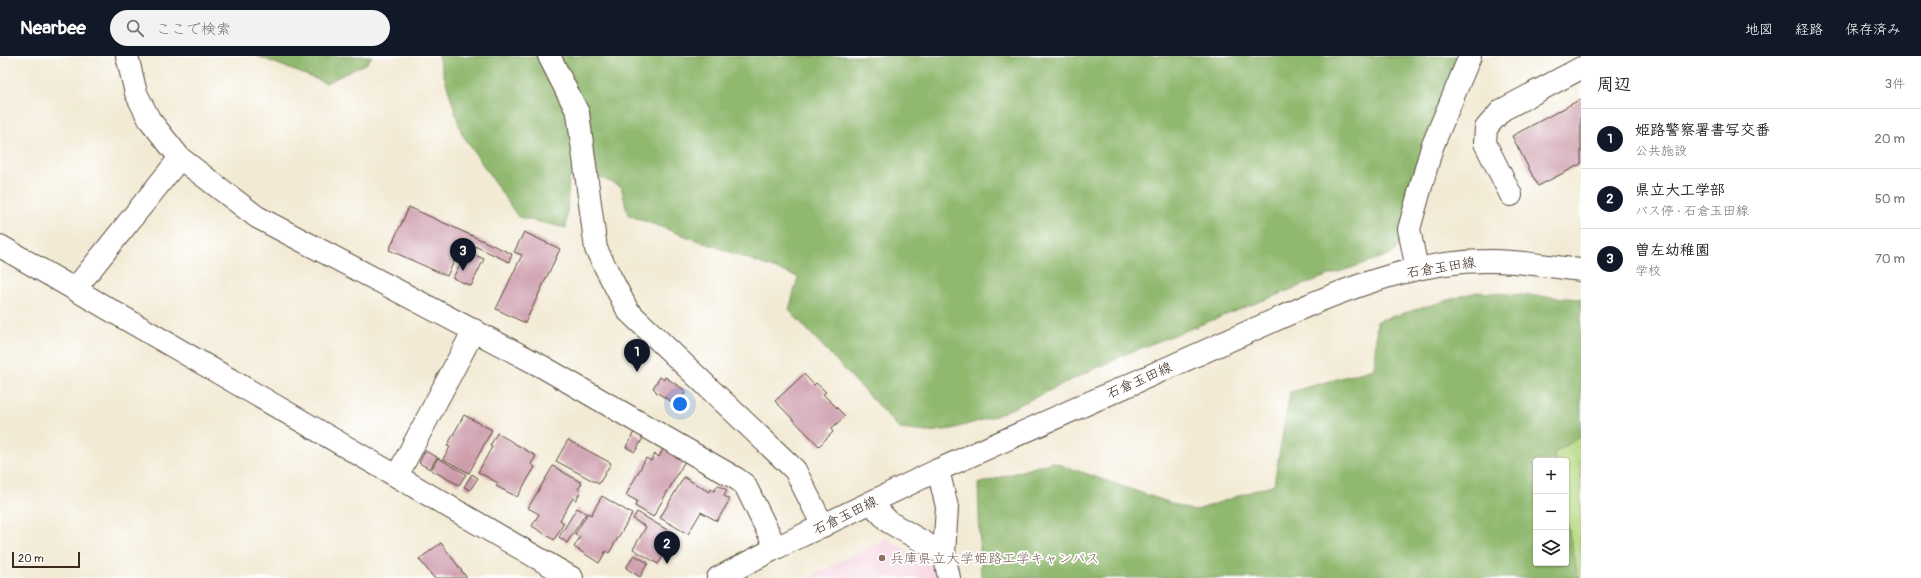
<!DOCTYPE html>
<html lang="ja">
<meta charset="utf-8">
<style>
:root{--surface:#fff;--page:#f2f2f2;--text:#222;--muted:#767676;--line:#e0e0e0;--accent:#111827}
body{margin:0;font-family:Pangolin,"Klee One",sans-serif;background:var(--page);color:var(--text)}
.controls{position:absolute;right:12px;bottom:12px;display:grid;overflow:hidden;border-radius:4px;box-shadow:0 1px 3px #0004}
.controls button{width:36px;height:36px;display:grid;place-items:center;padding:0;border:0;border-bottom:1px solid var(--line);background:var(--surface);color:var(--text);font:20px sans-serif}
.scale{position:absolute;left:12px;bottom:10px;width:68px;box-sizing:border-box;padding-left:4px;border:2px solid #3b2a1e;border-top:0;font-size:11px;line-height:14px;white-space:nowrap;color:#3b2a1e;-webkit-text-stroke:3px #fff;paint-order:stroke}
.you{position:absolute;left:680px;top:348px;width:14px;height:14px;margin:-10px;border:3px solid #fff;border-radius:50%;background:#1a73e8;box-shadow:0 0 0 6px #1a73e833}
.badge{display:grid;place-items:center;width:26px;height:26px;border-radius:50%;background:var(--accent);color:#fff;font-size:13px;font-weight:700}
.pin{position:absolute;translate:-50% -33px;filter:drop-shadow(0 1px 2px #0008)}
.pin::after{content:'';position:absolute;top:21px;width:14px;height:12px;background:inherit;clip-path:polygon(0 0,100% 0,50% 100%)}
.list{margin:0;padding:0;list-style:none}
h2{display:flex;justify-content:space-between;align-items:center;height:52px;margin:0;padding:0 16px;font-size:17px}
h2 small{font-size:13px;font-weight:400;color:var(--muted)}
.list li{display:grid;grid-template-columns:26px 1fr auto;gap:12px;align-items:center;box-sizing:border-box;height:60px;padding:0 16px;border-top:1px solid var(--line)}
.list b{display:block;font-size:15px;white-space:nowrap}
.list p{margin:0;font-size:13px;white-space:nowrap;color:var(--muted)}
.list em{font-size:13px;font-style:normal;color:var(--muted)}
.icon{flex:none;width:22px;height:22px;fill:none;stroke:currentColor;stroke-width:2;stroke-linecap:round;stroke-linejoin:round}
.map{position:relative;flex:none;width:1581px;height:522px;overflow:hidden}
header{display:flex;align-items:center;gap:24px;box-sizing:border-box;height:56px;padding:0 20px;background:var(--accent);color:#fff}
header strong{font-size:19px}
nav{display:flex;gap:22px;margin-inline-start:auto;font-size:14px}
.search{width:280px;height:36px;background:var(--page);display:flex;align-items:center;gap:10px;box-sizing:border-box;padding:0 14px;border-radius:22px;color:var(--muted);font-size:15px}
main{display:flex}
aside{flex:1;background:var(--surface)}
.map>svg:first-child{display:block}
.built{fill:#f4cfdd}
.green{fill:#b6d77f;stroke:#78804e}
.forest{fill:#90b86e;stroke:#667146}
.building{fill:#cd9cab}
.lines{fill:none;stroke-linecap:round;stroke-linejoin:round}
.minor-casing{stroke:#564739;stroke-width:24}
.major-casing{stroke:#564739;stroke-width:24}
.minor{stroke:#fff;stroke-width:22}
.major{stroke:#fff;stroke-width:22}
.education-dot{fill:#8d6e63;stroke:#fff;stroke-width:1.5}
.labels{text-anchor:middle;stroke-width:3.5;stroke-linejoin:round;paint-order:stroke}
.street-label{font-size:14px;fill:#3b2a1e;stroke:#fff}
.education-label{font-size:14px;fill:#785e54;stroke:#fff;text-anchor:start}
</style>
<header>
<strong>Nearbee</strong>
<div class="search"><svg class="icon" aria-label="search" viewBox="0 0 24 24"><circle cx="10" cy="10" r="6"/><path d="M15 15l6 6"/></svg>ここで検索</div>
<nav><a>地図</a><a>経路</a><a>保存済み</a></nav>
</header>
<main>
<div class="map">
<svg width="1581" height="522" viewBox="0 0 1581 522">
<rect width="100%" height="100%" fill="#fff"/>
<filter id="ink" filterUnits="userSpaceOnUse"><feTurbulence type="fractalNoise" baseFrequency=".025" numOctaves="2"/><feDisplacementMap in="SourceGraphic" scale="8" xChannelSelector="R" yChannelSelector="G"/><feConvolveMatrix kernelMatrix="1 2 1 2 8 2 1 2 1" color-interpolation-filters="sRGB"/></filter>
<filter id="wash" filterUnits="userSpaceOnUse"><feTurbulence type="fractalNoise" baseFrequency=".012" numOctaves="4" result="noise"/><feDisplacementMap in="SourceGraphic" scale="16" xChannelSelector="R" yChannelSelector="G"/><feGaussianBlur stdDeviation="0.9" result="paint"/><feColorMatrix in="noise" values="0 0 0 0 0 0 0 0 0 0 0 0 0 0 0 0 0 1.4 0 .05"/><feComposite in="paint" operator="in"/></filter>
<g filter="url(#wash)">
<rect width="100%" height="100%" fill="#f2ead4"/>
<polygon class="built" points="886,482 949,522 808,522"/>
<polygon class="green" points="1581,380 1581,522 1578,522 1566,461 1566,405 1555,405 1554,397"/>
<g class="forest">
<polygon points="257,0 372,0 367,7 326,27"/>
<polygon points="438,0 1473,0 1416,168 1392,198 1318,223 1128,297 996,360 952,373 927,376 900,373 789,254 798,221 628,159 621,130 601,122 569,122 566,172 518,161 462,78"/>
<polygon points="1476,236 1581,243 1581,380 1554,397 1555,405 1536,405 1536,507 1566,507 1566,461 1578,522 981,522 978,428 1052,406 1194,455 1274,428 1290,336 1374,313 1377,265"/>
</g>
<g id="blocks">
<g class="building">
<polygon points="1581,43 1581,108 1538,130 1512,80"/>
<polygon points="409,151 512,198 509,206 464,185 447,220 389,194"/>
<polygon points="524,176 560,193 525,267 496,253 522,199 514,196"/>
<polygon points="466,195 484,203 471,230 453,222"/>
<polygon points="804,318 814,329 816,327 826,336 823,338 845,360 831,373 833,376 819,390 775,345"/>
<polygon points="660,321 664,324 665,321 686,335 677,349 656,336 656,335 653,332"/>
<polygon points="464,359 492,374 469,417 443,403 450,391 447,390"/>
<polygon points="634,376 643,382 635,396 626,391"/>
<polygon points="497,377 536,400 531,408 535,411 517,441 496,430 498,427 478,416 492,391 490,390"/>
<polygon points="568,384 611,407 599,428 556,405"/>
<polygon points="663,393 685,405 653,461 635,450 637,445 626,439 646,402 651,405 655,398 659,401"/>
<polygon points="425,395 437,401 430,413 419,407"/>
<polygon points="438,402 466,418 459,429 431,414"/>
<polygon points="553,410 582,427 578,433 581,435 576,444 573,442 560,464 564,467 554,484 532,470 539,458 528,452"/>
<polygon points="472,418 478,422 470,434 464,431"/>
<polygon points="684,421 709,436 711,433 714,435 718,429 727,434 724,440 730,443 717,465 701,456 688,478 660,462"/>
<polygon points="602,440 632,458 609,497 606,495 599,507 574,491 580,481 575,478 588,457 591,459"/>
<polygon points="577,452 586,457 567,487 559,481"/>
<polygon points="637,456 674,478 666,490 669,492 658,508 633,493 646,471 633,463"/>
<polygon points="441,487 467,522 434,522 419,503"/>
<polygon points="634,499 648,507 640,521 626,512"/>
</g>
</g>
</g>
<g filter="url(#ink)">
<use href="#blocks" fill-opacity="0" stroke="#564739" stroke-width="1"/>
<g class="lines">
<g class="minor-casing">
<g id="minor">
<polyline points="127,0 136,37 149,63 180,102 257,161 543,311 737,423 745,429 776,492"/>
<polyline points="549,0 578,57 596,193 628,255 795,414 823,470"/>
<polyline points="1511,139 1485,87 1486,72 1502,54 1581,12"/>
<polyline points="0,190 572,522"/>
<polyline points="1417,213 1409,173 1432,91 1470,0"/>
<polyline points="75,233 180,102"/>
<polyline points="938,414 947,451 944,498 949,522"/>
<polyline points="397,420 474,274"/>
<polyline points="871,447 889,466 944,498"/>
</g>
</g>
<g class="major-casing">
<path id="major" d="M718,522L776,492L938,414L1311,248C1367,225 1426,205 1487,205C1518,204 1550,211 1581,214"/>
</g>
<use href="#minor" class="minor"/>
<use href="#major" class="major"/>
</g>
</g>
<circle class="education-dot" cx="882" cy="502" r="4"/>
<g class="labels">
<g class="street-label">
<text transform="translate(1441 211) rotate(-9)" y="5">石倉玉田線</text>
<text transform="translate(1139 324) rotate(-24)" y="5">石倉玉田線</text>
<text transform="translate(845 459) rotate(-26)" y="5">石倉玉田線</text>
</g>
<g class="education-label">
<text x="890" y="507">兵庫県立大学姫路工学キャンパス</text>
</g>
</g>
</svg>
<div class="controls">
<button>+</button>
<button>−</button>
<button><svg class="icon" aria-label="layers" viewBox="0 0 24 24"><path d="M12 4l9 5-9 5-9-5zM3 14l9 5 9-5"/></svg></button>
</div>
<div class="scale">20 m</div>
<div class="you"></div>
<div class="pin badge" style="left:637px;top:316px">1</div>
<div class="pin badge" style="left:667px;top:508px">2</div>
<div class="pin badge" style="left:463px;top:215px">3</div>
</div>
<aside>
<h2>周辺<small>3件</small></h2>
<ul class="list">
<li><span class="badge">1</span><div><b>姫路警察署書写交番</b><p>公共施設</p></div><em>20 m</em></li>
<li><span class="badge">2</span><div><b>県立大工学部</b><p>バス停 · 石倉玉田線</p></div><em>50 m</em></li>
<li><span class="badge">3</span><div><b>曽左幼稚園</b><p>学校</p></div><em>70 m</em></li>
</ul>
</aside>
</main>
